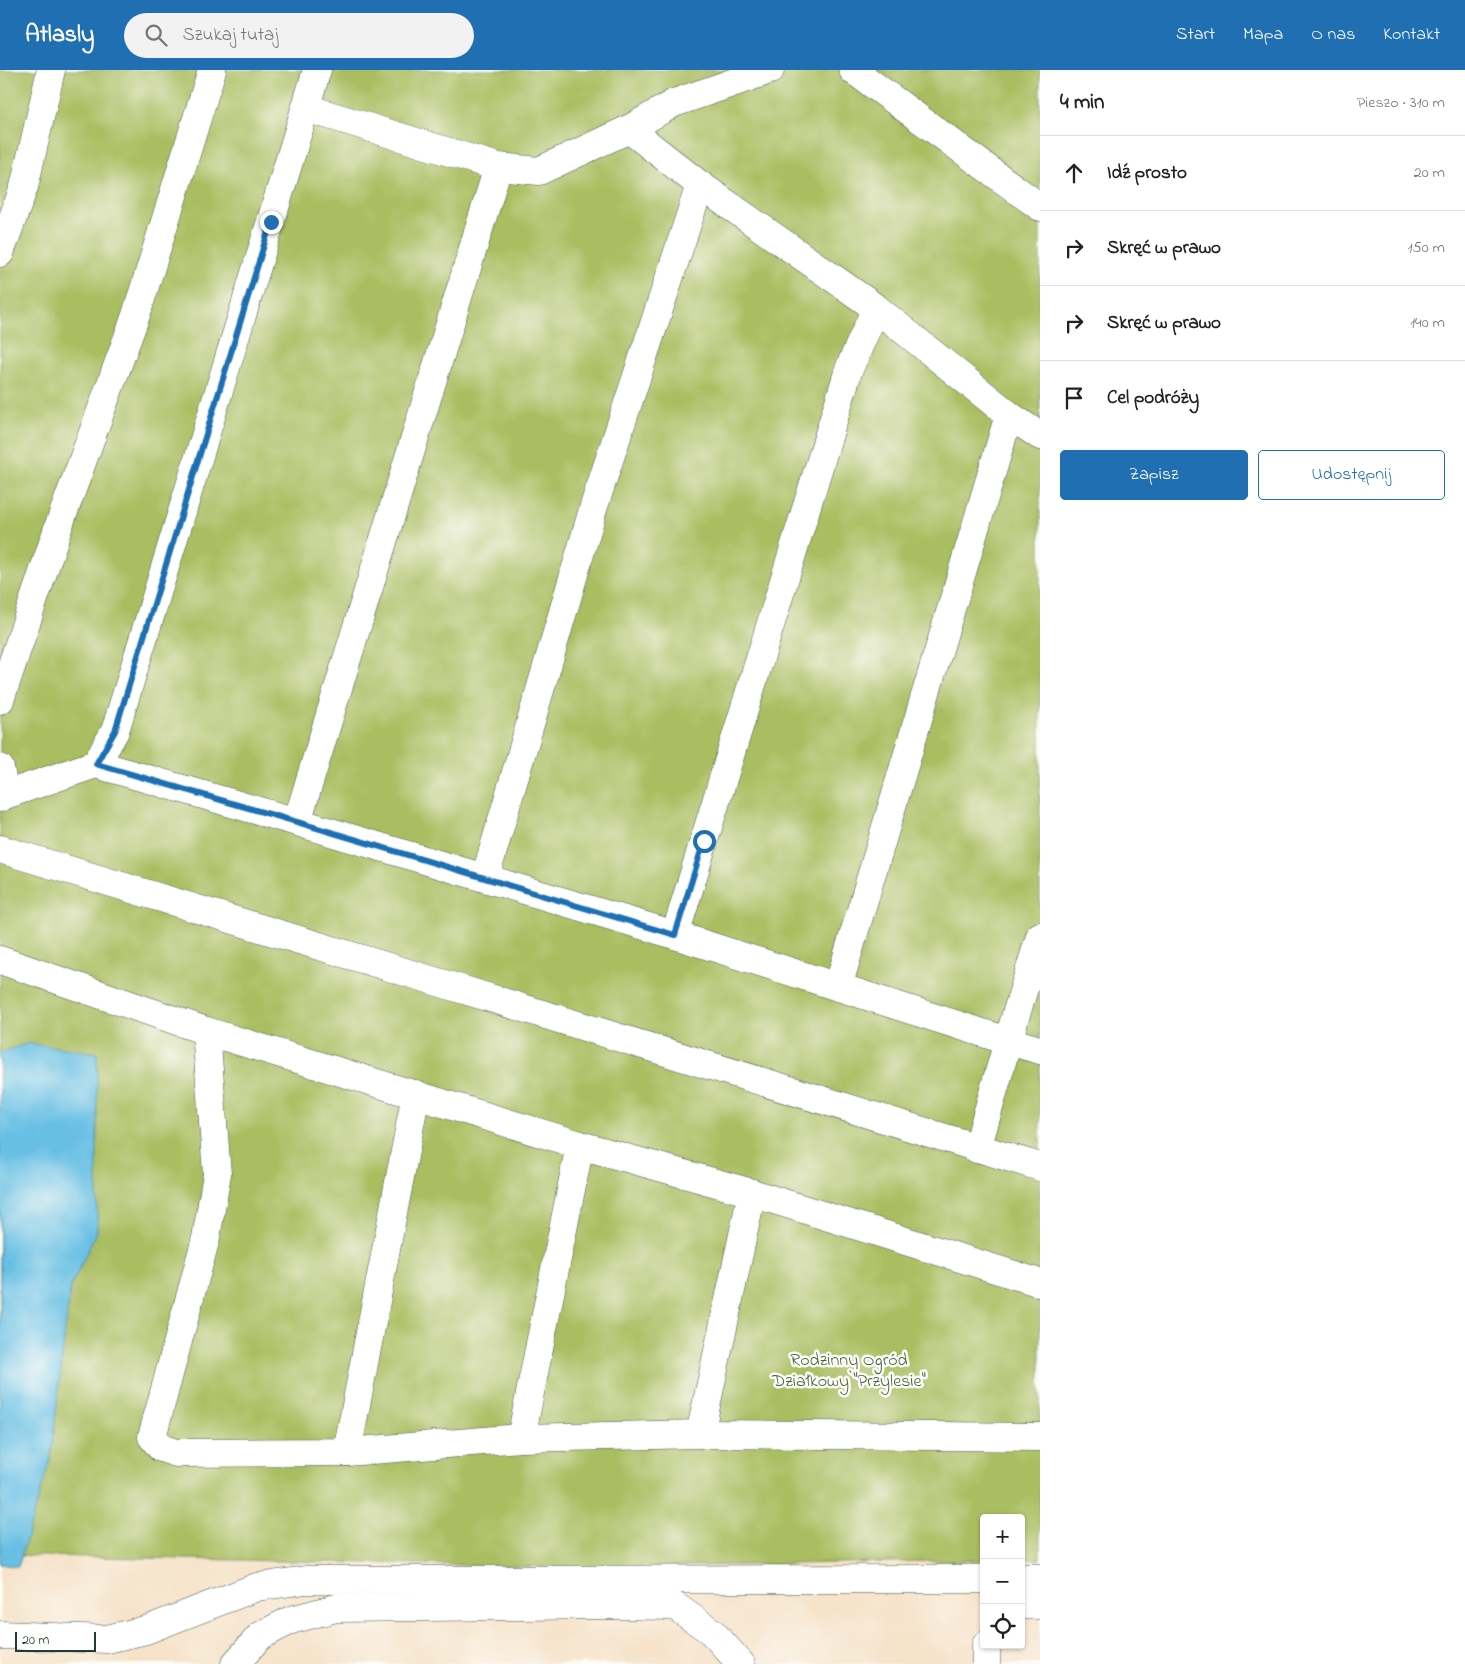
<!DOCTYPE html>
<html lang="pl">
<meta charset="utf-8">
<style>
:root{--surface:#fff;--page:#f2f2f2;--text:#222;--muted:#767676;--line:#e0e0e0;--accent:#1f6fb2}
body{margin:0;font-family:"Indie Flower",sans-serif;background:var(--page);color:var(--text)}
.controls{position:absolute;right:15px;bottom:15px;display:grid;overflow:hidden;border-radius:5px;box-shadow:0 1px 4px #0004}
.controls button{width:45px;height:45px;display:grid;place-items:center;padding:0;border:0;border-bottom:1px solid var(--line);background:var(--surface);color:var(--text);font:25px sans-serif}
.scale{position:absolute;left:15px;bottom:12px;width:81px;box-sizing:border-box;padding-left:5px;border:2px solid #1f3d34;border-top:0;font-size:14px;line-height:18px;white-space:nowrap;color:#1f3d34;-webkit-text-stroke:4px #fdfcf7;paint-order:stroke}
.stop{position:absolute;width:15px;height:15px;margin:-11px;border:4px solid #1f6fb2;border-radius:50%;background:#fff}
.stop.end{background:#1f6fb2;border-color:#fff;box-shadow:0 1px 5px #0008}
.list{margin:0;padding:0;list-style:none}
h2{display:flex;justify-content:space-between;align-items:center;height:65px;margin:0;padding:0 20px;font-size:21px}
h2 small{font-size:16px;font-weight:400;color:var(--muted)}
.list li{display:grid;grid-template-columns:32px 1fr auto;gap:15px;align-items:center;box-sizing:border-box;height:75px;padding:0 20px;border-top:1px solid var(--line)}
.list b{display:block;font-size:19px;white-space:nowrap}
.list em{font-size:16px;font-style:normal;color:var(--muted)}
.actions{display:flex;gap:10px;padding:15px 20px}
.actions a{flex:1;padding:11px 0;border:1px solid var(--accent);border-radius:5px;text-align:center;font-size:18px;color:var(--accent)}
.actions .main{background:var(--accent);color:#fff}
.icon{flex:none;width:28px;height:28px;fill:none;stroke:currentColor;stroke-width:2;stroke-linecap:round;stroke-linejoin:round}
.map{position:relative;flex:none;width:1040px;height:1594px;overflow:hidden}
header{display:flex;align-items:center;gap:30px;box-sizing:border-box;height:70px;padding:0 25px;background:var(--accent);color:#fff}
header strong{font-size:24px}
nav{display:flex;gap:28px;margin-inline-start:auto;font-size:18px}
.search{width:350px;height:45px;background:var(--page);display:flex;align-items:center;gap:12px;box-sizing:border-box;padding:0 18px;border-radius:28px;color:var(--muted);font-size:19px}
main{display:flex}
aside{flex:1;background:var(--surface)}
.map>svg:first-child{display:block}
.green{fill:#aabd60;stroke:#647d4a}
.water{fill:#67bfe4;stroke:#437e8c}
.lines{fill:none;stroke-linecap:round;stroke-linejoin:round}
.minor-casing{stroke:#3f564a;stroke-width:29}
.minor{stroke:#fff;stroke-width:28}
.route{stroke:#1f6fb2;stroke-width:6}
.labels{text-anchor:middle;stroke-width:5;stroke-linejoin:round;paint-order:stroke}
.park-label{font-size:18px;fill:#496341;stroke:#fdfcf7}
</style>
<header>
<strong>Atlasly</strong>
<div class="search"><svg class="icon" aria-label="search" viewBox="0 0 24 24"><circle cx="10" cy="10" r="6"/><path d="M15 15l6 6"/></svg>Szukaj tutaj</div>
<nav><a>Start</a><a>Mapa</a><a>O nas</a><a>Kontakt</a></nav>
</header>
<main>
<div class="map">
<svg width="1040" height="1594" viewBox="0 0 1040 1594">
<rect width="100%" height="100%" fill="#fdfcf7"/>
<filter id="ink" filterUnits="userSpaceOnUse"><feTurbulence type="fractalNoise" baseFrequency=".02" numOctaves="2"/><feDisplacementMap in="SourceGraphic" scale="10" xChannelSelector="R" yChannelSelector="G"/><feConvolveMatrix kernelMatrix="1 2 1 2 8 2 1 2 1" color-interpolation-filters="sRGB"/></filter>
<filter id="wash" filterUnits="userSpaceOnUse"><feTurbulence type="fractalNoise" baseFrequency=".0096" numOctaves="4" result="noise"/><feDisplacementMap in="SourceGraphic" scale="20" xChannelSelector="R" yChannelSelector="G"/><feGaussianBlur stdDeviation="1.12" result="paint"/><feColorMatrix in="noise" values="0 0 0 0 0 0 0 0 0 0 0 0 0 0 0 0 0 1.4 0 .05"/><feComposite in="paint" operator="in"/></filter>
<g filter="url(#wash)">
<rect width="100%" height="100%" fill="#f6e3ca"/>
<polygon class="green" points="0,0 1040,0 1040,1489 1021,1489 1021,1448 984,1448 984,1490 601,1498 0,1485"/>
<polygon class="water" points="28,973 97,983 97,1162 70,1218 51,1387 18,1497 0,1494 0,983"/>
</g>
<g filter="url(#ink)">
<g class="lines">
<g class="minor-casing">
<g id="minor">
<polyline points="770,0 674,33 629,59 700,115 876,238 1009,345 1040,366"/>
<polyline points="853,0 1040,137"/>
<polyline points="306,38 498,97 539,101 629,59"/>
<polyline points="0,183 24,117 51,0"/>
<polyline points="0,630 59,455 136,245 212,0"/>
<polyline points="96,694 115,661 317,0"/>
<polyline points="0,698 5,725"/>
<polyline points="0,728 5,725 96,694 297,752 675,865 1008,971 977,1079"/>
<polyline points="297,752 498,97"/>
<polyline points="0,779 451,916 1040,1097"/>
<polyline points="485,808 594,436 700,115"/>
<polyline points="675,865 849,299 876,238"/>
<polyline points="1040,866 1008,971 1040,980"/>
<polyline points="0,890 206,961 580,1075 752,1123 1040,1213"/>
<polyline points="838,917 1009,345"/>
<polyline points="206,961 217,1104 206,1168 152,1367 161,1378 176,1383 347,1382 521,1368 700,1364 1040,1367"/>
<polyline points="700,1364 752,1123"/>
<polyline points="521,1368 580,1075"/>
<polyline points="347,1382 416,1024"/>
<polyline points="1021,1508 1040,1508"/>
<polyline points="1021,1535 1040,1535"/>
<polyline points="0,1565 107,1569 146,1560 257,1517 306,1510 984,1509"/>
<polyline points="986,1575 986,1594"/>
<polyline points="235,1594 260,1566 291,1550 336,1538 602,1535 675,1536 712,1562 741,1594"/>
</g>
</g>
<use href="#minor" class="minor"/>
</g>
</g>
<g class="lines" filter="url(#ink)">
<polyline class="route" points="271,152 115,661 96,694 297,752 675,865 704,771"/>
</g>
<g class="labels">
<g class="park-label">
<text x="849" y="1295">Rodzinny Ogród<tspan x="849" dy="21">Działkowy "Przylesie"</tspan></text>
</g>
</g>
</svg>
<div class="controls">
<button>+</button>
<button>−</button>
<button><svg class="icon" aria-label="locate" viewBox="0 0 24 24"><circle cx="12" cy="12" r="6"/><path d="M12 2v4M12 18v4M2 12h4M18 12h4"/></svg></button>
</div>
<div class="scale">20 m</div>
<div class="stop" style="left:704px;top:771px"></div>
<div class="stop end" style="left:271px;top:152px"></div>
</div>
<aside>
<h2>4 min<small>Pieszo · 310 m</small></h2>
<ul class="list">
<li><svg class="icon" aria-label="ahead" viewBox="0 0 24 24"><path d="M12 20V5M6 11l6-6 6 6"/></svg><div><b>Idź prosto</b></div><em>20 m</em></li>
<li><svg class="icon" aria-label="right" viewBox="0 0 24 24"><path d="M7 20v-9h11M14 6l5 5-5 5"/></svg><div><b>Skręć w prawo</b></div><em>150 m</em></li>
<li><svg class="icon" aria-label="right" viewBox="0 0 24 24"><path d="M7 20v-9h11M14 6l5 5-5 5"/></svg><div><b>Skręć w prawo</b></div><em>140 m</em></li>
<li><svg class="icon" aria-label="arrive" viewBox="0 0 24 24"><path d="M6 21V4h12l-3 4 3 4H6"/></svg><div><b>Cel podróży</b></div></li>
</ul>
<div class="actions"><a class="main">Zapisz</a><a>Udostępnij</a></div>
</aside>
</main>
